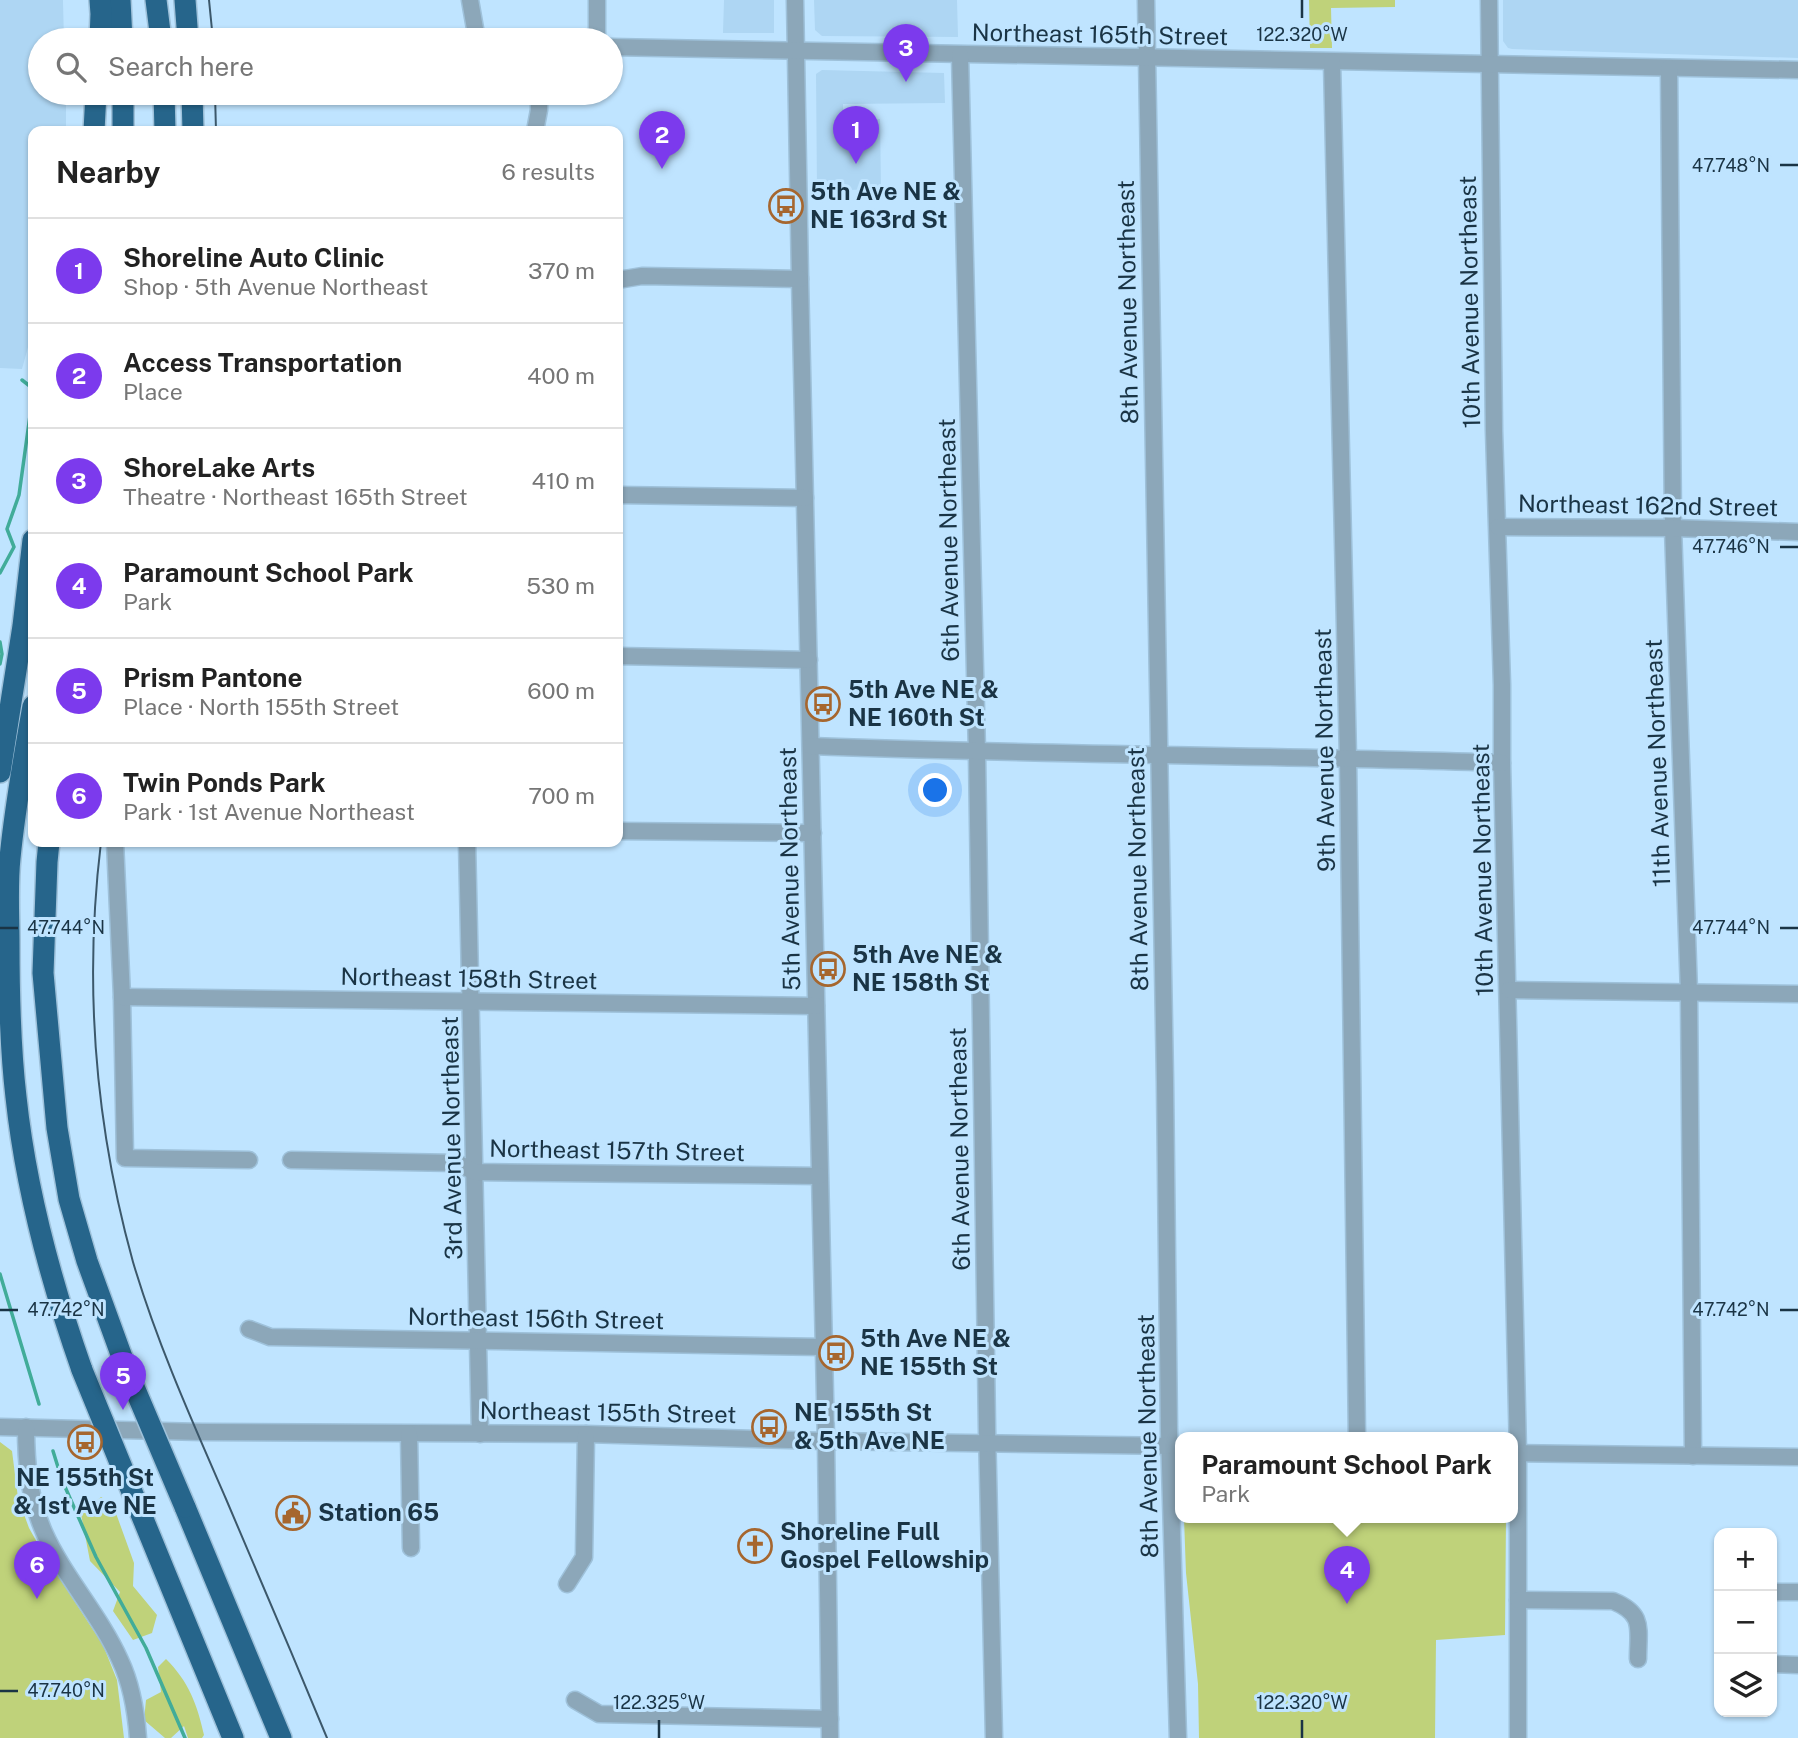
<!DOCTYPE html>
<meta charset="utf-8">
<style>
:root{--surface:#fff;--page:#f2f2f2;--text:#222;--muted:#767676;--line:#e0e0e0;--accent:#7c3aed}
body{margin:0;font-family:"Public Sans",sans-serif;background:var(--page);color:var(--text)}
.controls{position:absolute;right:21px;bottom:21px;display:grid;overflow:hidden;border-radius:14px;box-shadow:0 2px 5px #0004}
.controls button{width:63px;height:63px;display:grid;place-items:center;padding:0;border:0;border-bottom:2px solid var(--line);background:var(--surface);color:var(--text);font:35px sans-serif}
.you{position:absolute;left:936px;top:791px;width:24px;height:24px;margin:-18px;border:5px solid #fff;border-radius:50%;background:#1a73e8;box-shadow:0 0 0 10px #1a73e833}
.badge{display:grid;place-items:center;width:46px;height:46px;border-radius:50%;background:var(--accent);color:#fff;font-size:23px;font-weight:700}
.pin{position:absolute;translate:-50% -58px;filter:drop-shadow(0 2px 4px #0008)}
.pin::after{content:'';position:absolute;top:37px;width:24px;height:21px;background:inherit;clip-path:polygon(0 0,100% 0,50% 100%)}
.popup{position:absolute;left:1175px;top:1432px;width:343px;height:91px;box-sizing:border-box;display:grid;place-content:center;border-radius:14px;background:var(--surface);filter:drop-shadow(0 2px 5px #0005);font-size:23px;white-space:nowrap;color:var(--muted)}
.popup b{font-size:26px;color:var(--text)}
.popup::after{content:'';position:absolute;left:50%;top:100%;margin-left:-14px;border:14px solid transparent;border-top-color:var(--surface)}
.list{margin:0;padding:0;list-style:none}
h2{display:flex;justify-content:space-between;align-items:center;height:91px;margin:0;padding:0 28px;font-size:30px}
h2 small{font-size:23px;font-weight:400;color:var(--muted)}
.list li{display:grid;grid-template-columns:46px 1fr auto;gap:21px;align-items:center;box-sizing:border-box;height:105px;padding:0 28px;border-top:2px solid var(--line)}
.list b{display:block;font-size:26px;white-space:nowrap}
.list p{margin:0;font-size:23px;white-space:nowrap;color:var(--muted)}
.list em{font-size:23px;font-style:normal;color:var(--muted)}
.icon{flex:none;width:38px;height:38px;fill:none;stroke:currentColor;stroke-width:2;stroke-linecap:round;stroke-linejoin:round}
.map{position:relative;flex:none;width:1798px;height:1738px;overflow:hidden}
.search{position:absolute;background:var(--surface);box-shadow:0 2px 5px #0004;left:28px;top:28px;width:595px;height:77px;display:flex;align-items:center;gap:18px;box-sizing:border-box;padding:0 24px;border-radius:38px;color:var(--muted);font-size:26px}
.panel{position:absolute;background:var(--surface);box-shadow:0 2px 5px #0004;left:28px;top:126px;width:595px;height:721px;border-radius:14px}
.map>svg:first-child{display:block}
.built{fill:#aed6f3}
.green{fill:#bfd27a}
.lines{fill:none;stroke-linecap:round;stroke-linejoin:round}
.stream{stroke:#41ac99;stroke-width:3.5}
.minor-casing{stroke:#9ec1da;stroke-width:19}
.highway-casing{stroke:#9ec1da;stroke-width:24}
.minor{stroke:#8ca7b9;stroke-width:16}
.highway{stroke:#26658b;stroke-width:21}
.tram{stroke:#3c586b;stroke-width:2}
.highway-bridge-casing{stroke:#9ec1da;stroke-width:24;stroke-linecap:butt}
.highway-bridge{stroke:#26658b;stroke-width:21}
.ticks{fill:none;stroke:#1a3445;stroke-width:2.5}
.labels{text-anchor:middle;stroke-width:6;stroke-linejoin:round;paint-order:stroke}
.street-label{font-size:24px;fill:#1a3445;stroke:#bfe4ff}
.poi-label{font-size:24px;font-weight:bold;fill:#1a3445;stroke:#bfe4ff;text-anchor:start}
.ticks-label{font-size:18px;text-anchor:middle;fill:#1a3445;stroke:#bfe4ff;stroke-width:6;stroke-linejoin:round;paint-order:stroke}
</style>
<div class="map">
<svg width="1798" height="1738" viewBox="0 0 1798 1738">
<rect width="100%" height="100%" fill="#bfe4ff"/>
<g class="built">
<polygon points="0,0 63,0 63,2 64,40 40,40 40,93 66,93 66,131 33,131 33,329 22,369 0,368"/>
<polygon points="724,0 774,0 774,33 723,33"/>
<polygon points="814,0 957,0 958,37 822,36 815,30"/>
<polygon points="1503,0 1798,0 1798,58 1512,49 1508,48 1503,41"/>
<polygon points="822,70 944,73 945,103 843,104 843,120 880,119 881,189 817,191 816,74"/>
</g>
<g class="green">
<polygon points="1309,0 1395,0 1395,7 1331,8 1332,48 1310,48"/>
<polygon points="0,1442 12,1451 18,1498 29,1528 43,1553 103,1645 117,1680 124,1738 0,1738"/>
<polygon points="101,1497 113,1505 134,1563 133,1586 157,1615 152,1633 133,1640 113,1611 120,1592 90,1561 81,1514"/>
<polygon points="1184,1518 1506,1518 1505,1635 1436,1640 1435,1738 1199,1738 1198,1684 1186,1573"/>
<path d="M166,1659C189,1682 197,1704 204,1735L202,1738H188L184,1726L171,1738H165L144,1720L146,1700L161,1692L158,1667Z"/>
</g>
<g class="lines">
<g class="stream">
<polyline points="0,573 14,547 7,529 19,495 32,401 31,387 22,380"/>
<polyline points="0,642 2,654 0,664"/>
<polyline points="0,1274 39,1404"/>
<polyline points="53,1451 62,1480 96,1557 146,1648 185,1738"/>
</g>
<g class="minor-casing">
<g id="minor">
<polyline points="470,0 477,40"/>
<polyline points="795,0 800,279 826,1441 830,1738"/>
<polyline points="1146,0 1165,1082 1169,1432 1178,1738"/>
<polyline points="1489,0 1494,431 1502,685 1502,763 1518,1453 1518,1738"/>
<polyline points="597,40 597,0"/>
<polyline points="611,47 1798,70"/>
<polyline points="960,55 977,753 987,1429 994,1738"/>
<polyline points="1332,62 1348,758 1357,1438"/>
<polyline points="1669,68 1673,528 1689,993 1693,1456"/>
<polyline points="535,131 539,110 539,93"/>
<polyline points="618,280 642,276 800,279"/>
<polyline points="618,495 805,498"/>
<polyline points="1498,527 1673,528 1798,532"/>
<polyline points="618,656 809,660"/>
<path d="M811,746C1041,755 1272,755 1502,763"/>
<polyline points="618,831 813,833"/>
<polyline points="115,842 122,997 125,1158 249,1160"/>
<polyline points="467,842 480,1434"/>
<polyline points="1509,990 1798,994"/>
<polyline points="122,997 816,1006"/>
<polyline points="291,1160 457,1163 475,1172 819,1176"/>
<polyline points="249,1329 270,1337 823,1347"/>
<polyline points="0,1427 202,1432 586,1434 826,1441 1178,1446"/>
<path d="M26,1427C26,1463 29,1498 44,1532C64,1577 100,1615 120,1660C132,1685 136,1711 138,1738"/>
<polyline points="409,1434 411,1548"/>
<polyline points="1513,1453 1798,1457"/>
<polyline points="567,1584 584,1557 586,1434"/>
<polyline points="1772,1592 1798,1592"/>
<path d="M1518,1600L1613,1601C1645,1614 1638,1629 1638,1659"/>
<polyline points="1772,1664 1798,1665"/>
<polyline points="575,1700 599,1714 830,1719"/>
</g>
</g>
<g class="highway-casing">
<g id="highway">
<polyline points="120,0 122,40"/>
<polyline points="156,0 161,40"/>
<polyline points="185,0 188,40"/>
<polyline points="100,40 101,14 100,0"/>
<polyline points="164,93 165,131"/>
<polyline points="192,93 193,131"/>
<polyline points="94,131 96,93"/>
<polyline points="123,131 123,93"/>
<path d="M33,706C24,756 15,807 10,858C7,886 9,915 9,943C9,994 10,1046 16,1097C26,1191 51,1282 82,1370"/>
<polyline points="0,772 23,626 33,540"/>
<polyline points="49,842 47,862 43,973 57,1128 69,1199 87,1261 126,1368"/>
<polyline points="185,1507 281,1738"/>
<polyline points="139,1509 233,1738"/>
</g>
</g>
<use href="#minor" class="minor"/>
<use href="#highway" class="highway"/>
<g class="tram">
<polyline points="209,0 213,40"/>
<polyline points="215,93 216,131"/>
<path d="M101,842C84,982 95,1125 133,1262C157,1343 192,1421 226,1499C260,1579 294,1658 327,1738"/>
</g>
<g class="highway-bridge-casing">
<g id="highway-bridge">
<polyline points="126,1368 185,1507"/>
<polyline points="82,1370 139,1509"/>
</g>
</g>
<use href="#highway-bridge" class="highway-bridge"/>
</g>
<path class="ticks" d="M1302,0V18M1780,165H1798M1780,547H1798M0,928H18M1780,928H1798M0,1310H18M1780,1310H1798M0,1691H18M659,1720V1738M1302,1720V1738"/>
<defs>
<g id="bus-ring" transform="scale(1.75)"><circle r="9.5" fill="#bfe4ff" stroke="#a6662e" stroke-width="1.5"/><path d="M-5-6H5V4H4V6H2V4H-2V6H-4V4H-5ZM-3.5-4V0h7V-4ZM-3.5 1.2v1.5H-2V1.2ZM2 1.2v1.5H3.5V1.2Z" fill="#a6662e"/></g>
<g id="civic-ring" transform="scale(1.75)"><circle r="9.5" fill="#bfe4ff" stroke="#a6662e" stroke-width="1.5"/><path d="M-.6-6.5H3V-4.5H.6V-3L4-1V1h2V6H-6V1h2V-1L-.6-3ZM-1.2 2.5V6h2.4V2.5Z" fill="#a6662e"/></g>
<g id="church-ring" transform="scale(1.75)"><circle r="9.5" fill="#bfe4ff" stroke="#a6662e" stroke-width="1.5"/><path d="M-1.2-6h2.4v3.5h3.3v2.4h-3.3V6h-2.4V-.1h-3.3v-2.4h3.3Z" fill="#a6662e"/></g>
</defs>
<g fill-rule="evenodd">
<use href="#bus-ring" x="786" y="206"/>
<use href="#bus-ring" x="823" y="704"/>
<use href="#bus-ring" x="828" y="969"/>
<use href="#bus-ring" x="836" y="1353"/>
<use href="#bus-ring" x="769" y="1427"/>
<use href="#bus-ring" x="85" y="1442"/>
<use href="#civic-ring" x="293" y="1513"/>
<use href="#church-ring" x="755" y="1546"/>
</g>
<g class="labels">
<g class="street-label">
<text transform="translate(1100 35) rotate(1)" y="8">Northeast 165th Street</text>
<text transform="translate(1128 302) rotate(-91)" y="8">8th Avenue Northeast</text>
<text transform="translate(1470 302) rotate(-91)" y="8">10th Avenue Northeast</text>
<text transform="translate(1648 506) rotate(1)" y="8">Northeast 162nd Street</text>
<text transform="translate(949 540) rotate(-91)" y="8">6th Avenue Northeast</text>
<text transform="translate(1325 750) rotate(-91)" y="8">9th Avenue Northeast</text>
<text transform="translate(1658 763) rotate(-92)" y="8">11th Avenue Northeast</text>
<text transform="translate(790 869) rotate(-91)" y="8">5th Avenue Northeast</text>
<text transform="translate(1138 869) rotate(-91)" y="8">8th Avenue Northeast</text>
<text transform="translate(1483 870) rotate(-91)" y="8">10th Avenue Northeast</text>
<text transform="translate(469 979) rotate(1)" y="8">Northeast 158th Street</text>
<text transform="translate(452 1138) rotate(-91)" y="8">3rd Avenue Northeast</text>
<text transform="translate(960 1149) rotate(-91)" y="8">6th Avenue Northeast</text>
<text transform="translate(617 1151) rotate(1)" y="8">Northeast 157th Street</text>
<text transform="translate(536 1319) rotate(1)" y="8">Northeast 156th Street</text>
<text transform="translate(608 1413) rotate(1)" y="8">Northeast 155th Street</text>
<text transform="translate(1148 1436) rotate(-91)" y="8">8th Avenue Northeast</text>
</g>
<g class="poi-label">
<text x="810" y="200">5th Ave NE &amp;<tspan x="810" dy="28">NE 163rd St</tspan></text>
<text x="848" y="698">5th Ave NE &amp;<tspan x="848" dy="28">NE 160th St</tspan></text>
<text x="852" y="963">5th Ave NE &amp;<tspan x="852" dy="28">NE 158th St</tspan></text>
<text x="860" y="1347">5th Ave NE &amp;<tspan x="860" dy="28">NE 155th St</tspan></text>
<text x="794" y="1421">NE 155th St<tspan x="794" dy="28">&amp; 5th Ave NE</tspan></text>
<text x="85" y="1486" text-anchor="middle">NE 155th St<tspan x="85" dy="28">&amp; 1st Ave NE</tspan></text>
<text x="318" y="1521">Station 65</text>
<text x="780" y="1540">Shoreline Full<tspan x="780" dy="28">Gospel Fellowship</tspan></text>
</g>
</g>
<g class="ticks-label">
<text x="1302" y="41">122.320°W</text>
<text x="1731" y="172">47.748°N</text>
<text x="1731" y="553">47.746°N</text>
<text x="66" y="934">47.744°N</text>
<text x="1731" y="934">47.744°N</text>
<text x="66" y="1316">47.742°N</text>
<text x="1731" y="1316">47.742°N</text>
<text x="66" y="1697">47.740°N</text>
<text x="659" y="1709">122.325°W</text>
<text x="1302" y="1709">122.320°W</text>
</g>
</svg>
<div class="controls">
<button>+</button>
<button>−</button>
<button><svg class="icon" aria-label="layers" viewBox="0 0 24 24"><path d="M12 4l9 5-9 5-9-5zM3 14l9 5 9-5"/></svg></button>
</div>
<div class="you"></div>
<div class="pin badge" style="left:856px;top:164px">1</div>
<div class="pin badge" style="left:662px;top:169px">2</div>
<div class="pin badge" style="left:906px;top:82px">3</div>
<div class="pin badge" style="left:1347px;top:1604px">4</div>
<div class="popup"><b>Paramount School Park</b>Park</div>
<div class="pin badge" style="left:123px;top:1410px">5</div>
<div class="pin badge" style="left:37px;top:1599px">6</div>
<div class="search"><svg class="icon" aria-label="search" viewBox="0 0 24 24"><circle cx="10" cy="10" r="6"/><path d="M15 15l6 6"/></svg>Search here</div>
<section class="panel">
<h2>Nearby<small>6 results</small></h2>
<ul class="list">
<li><span class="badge">1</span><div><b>Shoreline Auto Clinic</b><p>Shop · 5th Avenue Northeast</p></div><em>370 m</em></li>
<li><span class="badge">2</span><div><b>Access Transportation</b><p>Place</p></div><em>400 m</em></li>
<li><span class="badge">3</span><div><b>ShoreLake Arts</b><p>Theatre · Northeast 165th Street</p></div><em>410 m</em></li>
<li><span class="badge">4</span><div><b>Paramount School Park</b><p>Park</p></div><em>530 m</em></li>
<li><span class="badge">5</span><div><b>Prism Pantone</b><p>Place · North 155th Street</p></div><em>600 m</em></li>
<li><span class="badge">6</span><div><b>Twin Ponds Park</b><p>Park · 1st Avenue Northeast</p></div><em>700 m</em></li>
</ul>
</section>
</div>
